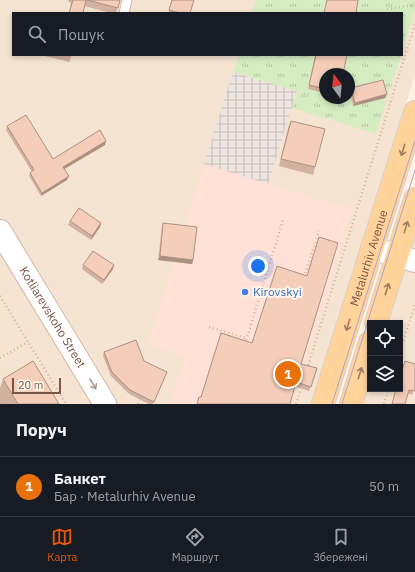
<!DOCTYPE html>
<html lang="uk">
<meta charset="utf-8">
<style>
:root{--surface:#171b24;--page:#20242c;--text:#f1f3f6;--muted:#9ea1a6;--line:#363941;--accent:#ea580c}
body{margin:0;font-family:"IBM Plex Sans",sans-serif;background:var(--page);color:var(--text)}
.controls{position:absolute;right:12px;bottom:12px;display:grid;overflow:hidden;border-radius:0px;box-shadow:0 2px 6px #0003}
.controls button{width:36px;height:36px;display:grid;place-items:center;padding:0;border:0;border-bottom:1px solid var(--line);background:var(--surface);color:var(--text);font:20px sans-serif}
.compass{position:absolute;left:319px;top:68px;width:36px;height:36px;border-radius:50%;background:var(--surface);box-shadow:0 2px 6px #0003;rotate:345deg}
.scale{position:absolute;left:12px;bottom:10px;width:49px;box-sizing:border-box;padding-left:4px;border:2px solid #785648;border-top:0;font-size:11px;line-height:14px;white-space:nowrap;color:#785648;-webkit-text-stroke:3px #fff6ec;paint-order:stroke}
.you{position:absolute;left:258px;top:266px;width:14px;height:14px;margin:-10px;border:3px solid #fff;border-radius:50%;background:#1a73e8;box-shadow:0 0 0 6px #1a73e833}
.badge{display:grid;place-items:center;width:26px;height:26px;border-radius:50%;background:var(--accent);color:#fff;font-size:13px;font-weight:700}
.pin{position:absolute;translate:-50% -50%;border:2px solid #fff;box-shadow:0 1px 4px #0006}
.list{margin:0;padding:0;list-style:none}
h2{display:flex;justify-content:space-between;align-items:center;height:52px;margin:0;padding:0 16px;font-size:17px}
h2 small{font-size:13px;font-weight:400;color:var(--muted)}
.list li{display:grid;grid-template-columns:26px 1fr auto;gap:12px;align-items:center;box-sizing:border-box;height:60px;padding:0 16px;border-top:1px solid var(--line)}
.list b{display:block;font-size:15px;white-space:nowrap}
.list p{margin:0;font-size:13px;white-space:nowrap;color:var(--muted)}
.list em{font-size:13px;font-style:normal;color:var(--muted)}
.icon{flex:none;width:22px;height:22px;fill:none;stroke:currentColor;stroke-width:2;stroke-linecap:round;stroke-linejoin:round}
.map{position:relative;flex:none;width:415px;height:404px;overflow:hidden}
.search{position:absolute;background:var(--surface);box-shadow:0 2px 6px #0003;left:12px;right:12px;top:12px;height:44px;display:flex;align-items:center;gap:10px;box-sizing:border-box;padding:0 14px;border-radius:0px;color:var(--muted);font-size:15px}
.sheet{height:112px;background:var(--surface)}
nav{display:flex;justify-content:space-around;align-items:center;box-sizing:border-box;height:56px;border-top:1px solid var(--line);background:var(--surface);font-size:11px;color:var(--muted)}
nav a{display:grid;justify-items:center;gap:2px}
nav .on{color:var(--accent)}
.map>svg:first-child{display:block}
.residential{fill:#f6e4d2;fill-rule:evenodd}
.commercial{fill:#ffe1d8}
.industrial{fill:url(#industrial-grid)}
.park{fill:url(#park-tufts);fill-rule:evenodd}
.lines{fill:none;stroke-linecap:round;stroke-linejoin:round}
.lane-casing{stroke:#d2bbac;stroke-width:11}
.secondary-casing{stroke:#d6baaa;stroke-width:24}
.primary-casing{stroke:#d9d0cc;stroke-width:24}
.path{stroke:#dab19d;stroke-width:2.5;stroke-dasharray:1 3;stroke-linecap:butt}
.lane{stroke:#fff;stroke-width:9}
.secondary{stroke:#fff;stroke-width:22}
.primary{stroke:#ffd39a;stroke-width:22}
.tram{stroke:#b4a2c8;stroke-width:1}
.wall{fill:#d3b1a0}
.shaded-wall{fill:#ac9082}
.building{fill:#f5ceba;stroke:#ac9082}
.oneway{stroke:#a07c61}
.oneway2{stroke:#ae9a91}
.shop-dot{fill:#3f7fe0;stroke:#fff6ec;stroke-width:1.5}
.labels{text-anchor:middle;stroke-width:4;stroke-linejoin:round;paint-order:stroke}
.street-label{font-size:12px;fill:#785648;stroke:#fff6ec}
.shop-label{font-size:12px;fill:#366cbe;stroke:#fff6ec;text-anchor:start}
</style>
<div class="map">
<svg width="415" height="404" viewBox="0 0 415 404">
<defs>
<pattern id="industrial-grid" width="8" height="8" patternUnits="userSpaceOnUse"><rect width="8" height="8" fill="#ede5df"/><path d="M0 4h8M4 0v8" fill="none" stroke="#c5bcb7"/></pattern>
<pattern id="park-tufts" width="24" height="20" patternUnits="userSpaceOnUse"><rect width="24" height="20" fill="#d6edc2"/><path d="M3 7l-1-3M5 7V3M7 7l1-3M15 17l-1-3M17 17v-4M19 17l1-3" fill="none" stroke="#b2c3a0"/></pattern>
</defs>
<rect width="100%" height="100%" fill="#fef2e5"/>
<g class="residential">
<path d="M0,0H415V75L312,404H0ZM13,13H402V55H13ZM325,74H349V98H325Z"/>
<polygon points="415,233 415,404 361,404 370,376 370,389 400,389 400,323 387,323"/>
</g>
<polygon class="commercial" points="204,164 352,210 291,404 170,404 185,357 148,345"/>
<polygon class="industrial" points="233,72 297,91 268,184 204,164"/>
<g class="park">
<polygon points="256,0 415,0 415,10 402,51 402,13 252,13"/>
<path d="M239,55H401L376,134L292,108L297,91L233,72ZM325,74H349V98H325Z"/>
</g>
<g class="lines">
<g class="lane-casing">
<polyline id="lane" points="124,13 127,0"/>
</g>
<g class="secondary-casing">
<g id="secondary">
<path id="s1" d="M0,231L105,404"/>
<polyline points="372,248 415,261"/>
</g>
</g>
<g class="primary-casing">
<g id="primary">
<polyline points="376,323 415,199"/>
<path id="s2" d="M323,404L415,112"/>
<polyline points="351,404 370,342"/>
</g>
</g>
<g class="path">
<polyline points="387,9 415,5"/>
<polyline points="304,277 319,231"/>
<polyline points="0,296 66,404"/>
<polyline points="209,327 246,338"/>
<polyline points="245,344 283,220"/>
<polyline points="400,352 415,304"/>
<polyline points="0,358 28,342"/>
<polyline points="307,369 415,24"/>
<polyline points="138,404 140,400"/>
<polyline points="296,404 301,388"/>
<polyline points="384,404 388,389"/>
</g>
<use href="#lane" class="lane"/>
<use href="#secondary" class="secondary"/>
<use href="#primary" class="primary"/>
<g class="tram">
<polyline points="332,404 415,141"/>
<polyline points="342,404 415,170"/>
</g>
</g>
<g class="wall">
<polygon points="67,0 120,0 116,13 111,13 84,6 83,13 69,13 71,3 69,2 69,1"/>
<polygon points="172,0 190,13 168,13"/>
<polygon points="41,55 72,55 69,62"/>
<polygon points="315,55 347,55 325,74 325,93 308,89"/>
<polygon points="351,88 387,94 385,98 353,106 350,92"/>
<polygon points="291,121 315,167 313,175 279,166 288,128"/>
<polygon points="7,126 53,159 106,141 105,145 64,169 67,180 41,196 29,176 30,173 32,172 6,130"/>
<polygon points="70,221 101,223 100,227 91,240 68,225"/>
<polygon points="163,223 193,260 192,264 158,260 162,227"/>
<polygon points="83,265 114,265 113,269 102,284 82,269"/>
<polygon points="252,343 301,364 317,368 309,391 295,386 200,397"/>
<polygon points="104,352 167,372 153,404 149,404 129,394 111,376 103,356"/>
<polygon points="3,379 59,404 0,404 0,388"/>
<polygon points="415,387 412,395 396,389"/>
</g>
<g class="shaded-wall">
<polygon points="387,94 385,98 353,106 355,103"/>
<polygon points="106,141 105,145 61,171 63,167"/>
<polygon points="69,176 67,180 41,196 42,193"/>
<polygon points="101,223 100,227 91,240 92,236"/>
<polygon points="160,256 193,260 192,264 158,260"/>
<polygon points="114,265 113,269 102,284 104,280"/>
</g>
<g class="building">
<polygon points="73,0 86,0 83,13 69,13"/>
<polygon points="87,0 120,0 118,8"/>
<polygon points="172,0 194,0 190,13 180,13 169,10"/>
<polygon points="327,0 358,0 356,13 324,13"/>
<polygon points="316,55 347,55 343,74 325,74 325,89 309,85"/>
<polygon points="383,80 387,94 355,103 351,88"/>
<polygon points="26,115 53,159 100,130 106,141 63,167 69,176 42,193 30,173 34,170 7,126"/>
<polygon points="291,121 325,129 315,167 281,159"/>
<polygon points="79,208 101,223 92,236 70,221"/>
<polygon points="163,223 197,227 193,260 160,256"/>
<polygon points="319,237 338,243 301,364 317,368 311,387 296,382 290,404 197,404 199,397 201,397 221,333 252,343 277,266 307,276"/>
<polygon points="93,251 114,265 104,280 83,265"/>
<polygon points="136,340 144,361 167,372 154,402 130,390 112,372 104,352"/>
<polygon points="33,361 59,404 18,404 3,379"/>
<polygon points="405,361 415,364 415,387 414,391 409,390 405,404 392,404 396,389 400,389 400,377"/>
</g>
<defs><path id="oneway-shaft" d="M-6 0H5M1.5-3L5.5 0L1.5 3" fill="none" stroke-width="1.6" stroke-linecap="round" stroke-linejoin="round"/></defs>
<g class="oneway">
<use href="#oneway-shaft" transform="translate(403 150) rotate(107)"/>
<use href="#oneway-shaft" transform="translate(406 227) rotate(-73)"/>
<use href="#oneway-shaft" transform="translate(387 289) rotate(-73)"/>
<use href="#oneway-shaft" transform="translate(348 325) rotate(107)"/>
<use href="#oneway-shaft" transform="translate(360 373) rotate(-73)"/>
</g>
<use class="oneway2" href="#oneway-shaft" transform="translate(93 384) rotate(59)"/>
<circle class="shop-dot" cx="245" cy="292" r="4"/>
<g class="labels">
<g class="street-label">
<text dy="4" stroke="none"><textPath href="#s2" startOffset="153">Metalurhiv Avenue</textPath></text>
<text dy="4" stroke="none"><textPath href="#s1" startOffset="101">Kotliarevskoho Street</textPath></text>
</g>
<g class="shop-label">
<text x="253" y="296">Kirovskyi</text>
</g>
</g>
</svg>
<div class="controls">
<button><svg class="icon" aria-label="locate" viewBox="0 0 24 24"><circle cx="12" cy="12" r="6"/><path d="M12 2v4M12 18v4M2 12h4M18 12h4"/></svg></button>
<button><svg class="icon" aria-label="layers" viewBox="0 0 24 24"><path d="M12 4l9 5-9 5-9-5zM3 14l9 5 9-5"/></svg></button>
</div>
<svg class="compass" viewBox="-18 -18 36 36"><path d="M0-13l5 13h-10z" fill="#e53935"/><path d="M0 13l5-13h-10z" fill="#9ea1a6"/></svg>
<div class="scale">20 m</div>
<div class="you"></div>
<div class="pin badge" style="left:288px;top:374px;background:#e8710a">1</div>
<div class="search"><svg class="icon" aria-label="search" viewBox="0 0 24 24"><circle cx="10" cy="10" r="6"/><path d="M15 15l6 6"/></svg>Пошук</div>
</div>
<section class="sheet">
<h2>Поруч<small></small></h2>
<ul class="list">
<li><span class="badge" style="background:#e8710a">1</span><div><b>Банкет</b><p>Бар · Metalurhiv Avenue</p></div><em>50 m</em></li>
</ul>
</section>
<nav>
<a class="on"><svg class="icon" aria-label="map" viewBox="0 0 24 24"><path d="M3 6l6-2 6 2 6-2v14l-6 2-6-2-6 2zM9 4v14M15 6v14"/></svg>Карта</a>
<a><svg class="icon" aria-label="directions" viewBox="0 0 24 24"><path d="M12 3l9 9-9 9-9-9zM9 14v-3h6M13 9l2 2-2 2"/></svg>Маршрут</a>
<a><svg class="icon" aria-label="saved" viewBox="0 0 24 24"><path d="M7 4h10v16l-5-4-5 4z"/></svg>Збережені</a>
</nav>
